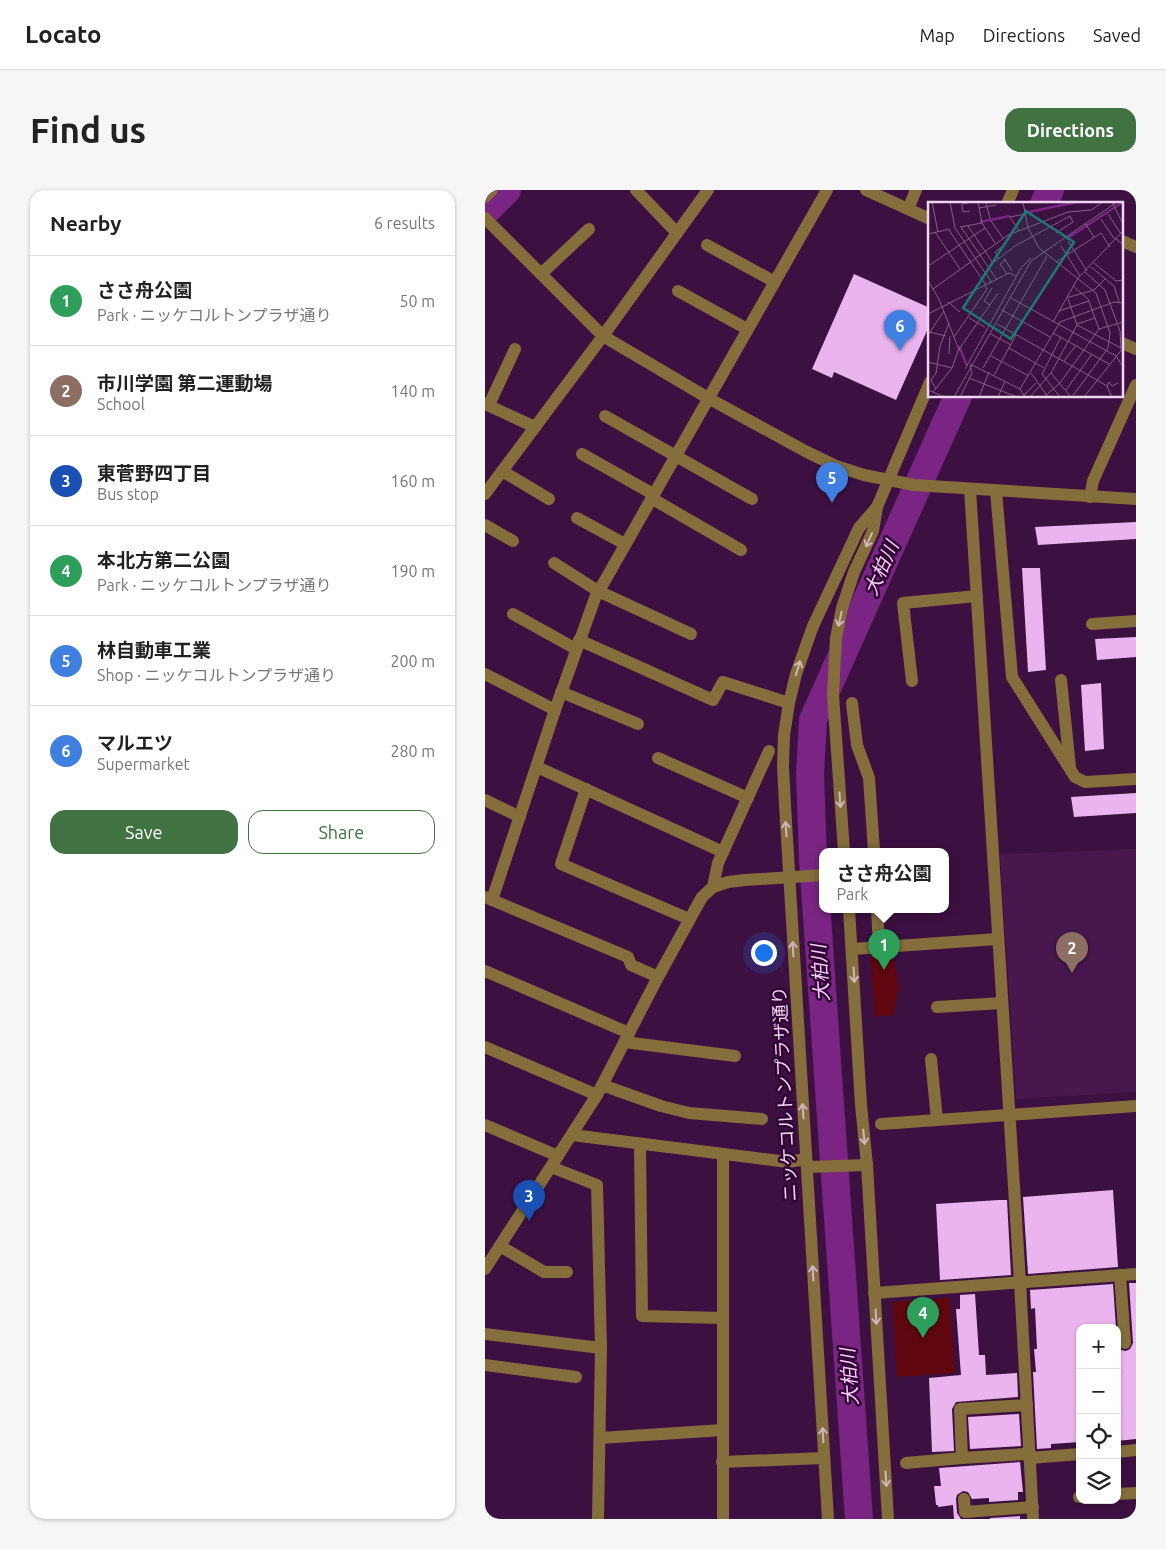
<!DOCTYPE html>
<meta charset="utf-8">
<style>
:root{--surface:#fff;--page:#f6f6f6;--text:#222;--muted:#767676;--line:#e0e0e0;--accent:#407242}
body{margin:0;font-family:Ubuntu,"Noto Sans JP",sans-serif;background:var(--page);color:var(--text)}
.controls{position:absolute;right:15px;bottom:15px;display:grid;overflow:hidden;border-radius:10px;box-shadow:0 1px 4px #0004}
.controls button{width:45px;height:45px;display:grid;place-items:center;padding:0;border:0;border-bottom:1px solid var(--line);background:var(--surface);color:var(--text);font:25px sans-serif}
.you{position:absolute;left:278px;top:762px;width:18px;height:18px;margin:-12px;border:4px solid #fff;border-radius:50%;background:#1a73e8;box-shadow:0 0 0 8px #1a73e833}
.badge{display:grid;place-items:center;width:32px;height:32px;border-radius:50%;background:var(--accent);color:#fff;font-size:16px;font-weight:700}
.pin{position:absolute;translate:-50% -41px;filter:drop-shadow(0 1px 2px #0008)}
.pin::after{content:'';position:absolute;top:26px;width:18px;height:15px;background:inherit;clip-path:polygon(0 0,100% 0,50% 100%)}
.popup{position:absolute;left:334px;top:658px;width:130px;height:65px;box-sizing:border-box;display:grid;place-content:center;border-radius:10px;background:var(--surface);filter:drop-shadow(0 1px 4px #0005);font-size:16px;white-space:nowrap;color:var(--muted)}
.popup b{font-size:19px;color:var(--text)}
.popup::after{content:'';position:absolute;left:50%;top:100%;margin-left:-10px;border:10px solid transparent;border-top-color:var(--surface)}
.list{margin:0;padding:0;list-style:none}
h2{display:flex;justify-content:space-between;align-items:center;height:65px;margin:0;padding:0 20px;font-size:21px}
h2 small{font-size:16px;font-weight:400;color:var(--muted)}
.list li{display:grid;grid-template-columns:32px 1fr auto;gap:15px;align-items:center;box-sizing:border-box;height:90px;padding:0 20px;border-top:1px solid var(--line)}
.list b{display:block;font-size:19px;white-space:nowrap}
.list p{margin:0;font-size:16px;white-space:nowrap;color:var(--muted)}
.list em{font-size:16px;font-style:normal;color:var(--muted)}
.actions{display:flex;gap:10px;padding:15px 20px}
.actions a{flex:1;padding:11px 0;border:1px solid var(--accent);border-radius:15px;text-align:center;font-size:18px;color:var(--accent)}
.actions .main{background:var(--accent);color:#fff}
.icon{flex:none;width:28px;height:28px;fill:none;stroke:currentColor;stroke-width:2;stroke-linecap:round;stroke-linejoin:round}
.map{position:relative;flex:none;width:651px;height:1329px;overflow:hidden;border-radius:15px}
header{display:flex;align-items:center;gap:30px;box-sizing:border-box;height:70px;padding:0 25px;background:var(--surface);border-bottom:1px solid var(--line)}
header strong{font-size:24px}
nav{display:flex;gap:28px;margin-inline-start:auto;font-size:18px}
.intro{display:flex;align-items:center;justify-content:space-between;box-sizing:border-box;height:120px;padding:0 30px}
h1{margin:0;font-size:35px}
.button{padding:12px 22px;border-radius:15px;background:var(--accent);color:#fff;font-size:18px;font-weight:700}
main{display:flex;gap:30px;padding:0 30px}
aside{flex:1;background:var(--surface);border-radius:15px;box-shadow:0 1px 4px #0004}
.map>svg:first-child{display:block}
.built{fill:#48174d}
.green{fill:#60060f}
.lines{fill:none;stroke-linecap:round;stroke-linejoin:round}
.river{stroke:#7a2583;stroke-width:28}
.building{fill:#eab4ee}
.minor{stroke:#856d3c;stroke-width:12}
.oneway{stroke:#d0b6bb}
.labels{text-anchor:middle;stroke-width:5;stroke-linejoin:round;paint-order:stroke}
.street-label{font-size:18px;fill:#f0d5f2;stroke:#320536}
.water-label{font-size:19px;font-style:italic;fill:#f8cdfb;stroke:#320536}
.inset-river{fill:none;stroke:#7a2583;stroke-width:2.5}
.inset-road{fill:none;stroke:#845f88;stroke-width:1}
.view{fill:#1a7b75;fill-opacity:0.15;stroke:#1a7b75;stroke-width:2.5}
.inset-edge{fill:none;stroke:#f0d5f2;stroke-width:2.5}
</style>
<header>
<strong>Locato</strong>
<nav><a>Map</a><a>Directions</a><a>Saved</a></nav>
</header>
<div class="intro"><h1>Find us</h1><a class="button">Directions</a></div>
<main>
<aside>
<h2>Nearby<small>6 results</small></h2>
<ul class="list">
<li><span class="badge" style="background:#2e9e5b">1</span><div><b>ささ舟公園</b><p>Park · ニッケコルトンプラザ通り</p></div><em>50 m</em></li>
<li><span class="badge" style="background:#8d6e63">2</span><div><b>市川学園 第二運動場</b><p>School</p></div><em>140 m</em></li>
<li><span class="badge" style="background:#1a4fb4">3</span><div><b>東菅野四丁目</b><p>Bus stop</p></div><em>160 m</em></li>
<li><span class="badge" style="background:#2e9e5b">4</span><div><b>本北方第二公園</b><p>Park · ニッケコルトンプラザ通り</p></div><em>190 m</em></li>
<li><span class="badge" style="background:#3f7fe0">5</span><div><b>林自動車工業</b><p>Shop · ニッケコルトンプラザ通り</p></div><em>200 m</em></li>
<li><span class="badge" style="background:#3f7fe0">6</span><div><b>マルエツ</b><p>Supermarket</p></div><em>280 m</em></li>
</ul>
<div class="actions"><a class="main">Save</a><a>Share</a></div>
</aside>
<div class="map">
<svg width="651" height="1329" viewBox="0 0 651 1329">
<rect width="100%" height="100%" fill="#3c1041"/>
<polygon class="built" points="651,659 651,902 531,909 515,664"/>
<g class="green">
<polygon points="407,761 414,797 408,825 390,827 385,763"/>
<polygon points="465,1108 470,1183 412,1187 407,1112"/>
</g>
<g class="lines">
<g class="river">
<polyline points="559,14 565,0"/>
<polyline points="0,22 22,0"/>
<polyline points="374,1329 328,670 325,583 328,530 473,206"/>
</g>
</g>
<g class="building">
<polygon points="369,84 445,118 445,134 411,210 349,182 347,188 327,179"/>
<polygon points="651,332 651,349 553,355 550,337"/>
<polygon points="537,378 555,378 561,480 543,482"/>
<polygon points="651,447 651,467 612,470 610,449"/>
<polygon points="616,493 619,559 600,561 596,495"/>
<polygon points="651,603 651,623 589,627 586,607"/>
<polygon points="628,1000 633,1077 543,1084 538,1007"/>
<polygon points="514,1010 522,1010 526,1085 455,1090 451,1014"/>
<polygon points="644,1093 651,1093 651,1249 632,1251 632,1155 636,1160 641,1161 645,1159 648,1153"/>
<polygon points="628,1094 631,1138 595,1138 595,1252 566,1254 566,1258 552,1259 548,1182 551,1182 549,1159 552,1159 550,1118 546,1119 545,1100"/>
<polygon points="490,1104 494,1165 500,1165 501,1185 532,1183 533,1207 471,1212 467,1219 469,1261 447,1262 444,1188 476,1185 471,1119 475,1119 475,1105"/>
<polygon points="534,1224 536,1256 485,1259 483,1227"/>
<polygon points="535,1272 538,1302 533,1302 533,1310 504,1312 504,1308 487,1309 483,1302 478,1301 472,1305 471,1309 472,1323 476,1329 469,1329 468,1315 453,1317 453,1315 451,1315 449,1296 456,1296 454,1278"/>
<polygon points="535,1326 535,1329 505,1329 505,1328"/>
</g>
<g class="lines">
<g class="minor">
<polyline points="151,0 192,43"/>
<polyline points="381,0 445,29"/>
<polyline points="0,7 7,0"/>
<polyline points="522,14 528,0"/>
<polyline points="423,19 431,0"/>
<polyline points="0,28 118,146 223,208 320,261 351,276 379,285 429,295 651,309"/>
<polyline points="637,51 651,57"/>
<polyline points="222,55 290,92"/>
<polyline points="56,84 104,39"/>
<polyline points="193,101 262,139"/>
<polyline points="637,153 651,159"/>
<polyline points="0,214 50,237"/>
<polyline points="4,215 30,159"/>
<polyline points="120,226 267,309"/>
<polyline points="97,264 168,304"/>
<polyline points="17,281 64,309"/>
<polyline points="485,299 535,1092 548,1329"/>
<polyline points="511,301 527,487 590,587 600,592 651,589"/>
<polyline points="0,304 118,146 223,0"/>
<polyline points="605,307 608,291 651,195"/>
<polyline points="166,308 256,360"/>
<polyline points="92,328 140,354"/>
<polyline points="0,335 28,351"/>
<polyline points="69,373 113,401 206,444"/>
<polyline points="28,424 91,459"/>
<polyline points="607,434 651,431"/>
<polyline points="94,450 228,510 238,492 304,513"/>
<polyline points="0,484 70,520"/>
<polyline points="576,490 585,577"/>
<polyline points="427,491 418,413 492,406"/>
<polyline points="76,502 153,534"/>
<polyline points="367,513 372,555 384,588 389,661"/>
<polyline points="173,568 263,608"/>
<polyline points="52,577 238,662"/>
<polyline points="101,599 76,674 204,729"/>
<polyline points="0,610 35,627"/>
<polyline points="359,661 348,505 351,448 357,418 369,382 388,341 392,317 445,192"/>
<polyline points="228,697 233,673 284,561"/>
<polyline points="0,707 143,767 146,775 173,787"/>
<polyline points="7,710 70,520 110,408 342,0"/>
<polyline points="364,719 376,915 382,975 403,1329"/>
<polyline points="392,719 394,757"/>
<polyline points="367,759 513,749"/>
<polyline points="0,781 144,843"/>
<polyline points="452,817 517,813"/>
<polyline points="139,852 250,866"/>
<polyline points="0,857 112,905"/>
<polyline points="446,869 452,930"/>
<polyline points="117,895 176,916 204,923 277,929"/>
<polyline points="396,934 651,916"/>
<polyline points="0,935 73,966"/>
<polyline points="87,945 303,972 321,969"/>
<polyline points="155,954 157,1126 238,1128"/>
<polyline points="238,965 238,1329"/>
<polyline points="66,977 112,995 116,1158 113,1329"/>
<polyline points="322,977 382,975"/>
<polyline points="15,1056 59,1082 82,1082"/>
<polyline points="0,1079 112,905 173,787 217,707 228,697 243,692 260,690 338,685"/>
<polyline points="635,1085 640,1153"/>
<polyline points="389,1103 651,1084"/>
<polyline points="0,1144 116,1158"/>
<polyline points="0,1175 91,1187"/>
<polyline points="115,1248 238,1240"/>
<polyline points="632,1262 651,1260"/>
<polyline points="477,1268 475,1219 542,1215"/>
<polyline points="237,1272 339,1268"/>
<polyline points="421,1273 477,1268 540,1264 545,1268 595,1264"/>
<polyline points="632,1304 651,1303"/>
<polyline points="594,1307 595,1307"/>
<polyline points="479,1309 480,1322 548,1317"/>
<polyline points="343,1329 300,615 298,577 299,545 304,513 311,484 328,436 374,338 392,317"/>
</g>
</g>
<defs><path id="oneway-shaft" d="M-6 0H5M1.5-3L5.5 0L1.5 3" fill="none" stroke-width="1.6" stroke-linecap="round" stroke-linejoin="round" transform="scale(1.25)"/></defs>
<g class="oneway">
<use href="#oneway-shaft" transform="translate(384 350) rotate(114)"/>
<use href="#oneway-shaft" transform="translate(355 429) rotate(102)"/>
<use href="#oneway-shaft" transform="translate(313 478) rotate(-73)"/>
<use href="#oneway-shaft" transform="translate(355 610) rotate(86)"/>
<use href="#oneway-shaft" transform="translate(301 639) rotate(-94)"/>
<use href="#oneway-shaft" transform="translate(308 759) rotate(-93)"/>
<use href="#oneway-shaft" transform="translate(369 785) rotate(87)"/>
<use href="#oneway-shaft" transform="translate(318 921) rotate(-94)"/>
<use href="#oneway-shaft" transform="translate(379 947) rotate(84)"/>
<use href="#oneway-shaft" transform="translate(328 1083) rotate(-93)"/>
<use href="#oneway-shaft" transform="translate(391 1127) rotate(87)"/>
<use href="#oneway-shaft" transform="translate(338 1245) rotate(-93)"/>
<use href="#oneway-shaft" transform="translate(401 1289) rotate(86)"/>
</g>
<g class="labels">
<g class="street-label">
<text transform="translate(300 904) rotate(-93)" y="6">ニッケコルトンプラザ通り</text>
</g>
<g class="water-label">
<text transform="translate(396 378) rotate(-66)" y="7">大柏川</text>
<text transform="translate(335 783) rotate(-94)" y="7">大柏川</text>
<text transform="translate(364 1187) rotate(-94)" y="7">大柏川</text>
</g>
</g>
<g transform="translate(443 12)">
<rect width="195" height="195" fill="#3c1041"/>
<path class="inset-river" d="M96,11L149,0M52,20L82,14M138,37L195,0M31,144L39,164"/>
<path class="inset-road" d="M4,0L10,30M22,0L27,26L64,81M50,0L54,21L67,41M58,0L62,17M95,0L100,26L111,46L168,91L182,131L180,146L144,195M184,0L195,22M40,1L34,2L35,10L42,9M51,6L68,3M180,12L193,32M173,17L185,35L195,42M63,19L75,36M157,21L166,35M40,24L65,61L87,44L142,14M32,25L54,21M33,25L69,78M21,28L58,83M91,29L82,15L97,12M7,30L32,67M128,31L145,20L142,14M0,32L22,27M140,39L159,69M133,44L152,74M76,56L84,69M71,57L67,50L75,44M77,58L72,62L79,72M128,60L173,31L182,45M166,61L188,79L195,78M0,64L57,26M163,65L186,84L191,100M157,70L177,88L192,129L193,147M0,79L11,97L31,148M145,84L160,97L171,127M5,87L80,33L140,10L163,8L175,0M83,96L188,154L195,165M138,96L166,88L177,77M140,97L149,123L193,146M20,100L32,110M62,103L56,99L64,86M74,108L122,135M131,109L161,99M0,112L81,71L88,74M41,116L57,125M125,120L150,76L195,29M69,122L169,178M149,122L167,116M1,130L18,134M125,131L181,162M63,132L83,143M0,133L16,109M26,135L59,87L57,84M81,146L116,166M21,152L22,134M63,154L101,174M136,159L148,143M0,160L24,166M42,162L92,187L97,195M55,166L119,54M37,167L93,66L103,56M103,171L120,195M123,171L143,195M66,173L88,133M41,176L89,195M169,178L179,184L184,195M179,184L181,180L184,184L190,181M8,187L3,178L8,171L12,144L21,121M92,187L132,120L186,100L195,101M0,188L16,195M138,188L164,152M5,190L24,166L30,149L70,91M96,193L108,181M26,195L103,59L189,0M32,195L44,171L42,163M51,195L61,170M70,195L77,179M102,195L123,171L149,123M116,195L132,181L171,127L195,120M132,195L114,172L133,135M156,195L195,146"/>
<path class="view" d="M98,9L146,40L83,137L35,106Z"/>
<rect width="195" height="195" class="inset-edge"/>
</g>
</svg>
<div class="controls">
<button>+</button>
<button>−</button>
<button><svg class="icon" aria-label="locate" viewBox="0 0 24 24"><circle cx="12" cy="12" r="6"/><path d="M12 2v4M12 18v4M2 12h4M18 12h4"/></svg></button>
<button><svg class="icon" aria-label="layers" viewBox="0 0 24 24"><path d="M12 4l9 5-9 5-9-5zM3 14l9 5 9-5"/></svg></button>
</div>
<div class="you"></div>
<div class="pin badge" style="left:399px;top:780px;background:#2e9e5b">1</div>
<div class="popup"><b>ささ舟公園</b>Park</div>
<div class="pin badge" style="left:587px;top:783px;background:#8d6e63">2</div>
<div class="pin badge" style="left:44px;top:1031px;background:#1a4fb4">3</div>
<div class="pin badge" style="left:438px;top:1148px;background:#2e9e5b">4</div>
<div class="pin badge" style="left:347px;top:313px;background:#3f7fe0">5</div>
<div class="pin badge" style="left:415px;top:161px;background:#3f7fe0">6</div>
</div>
</main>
